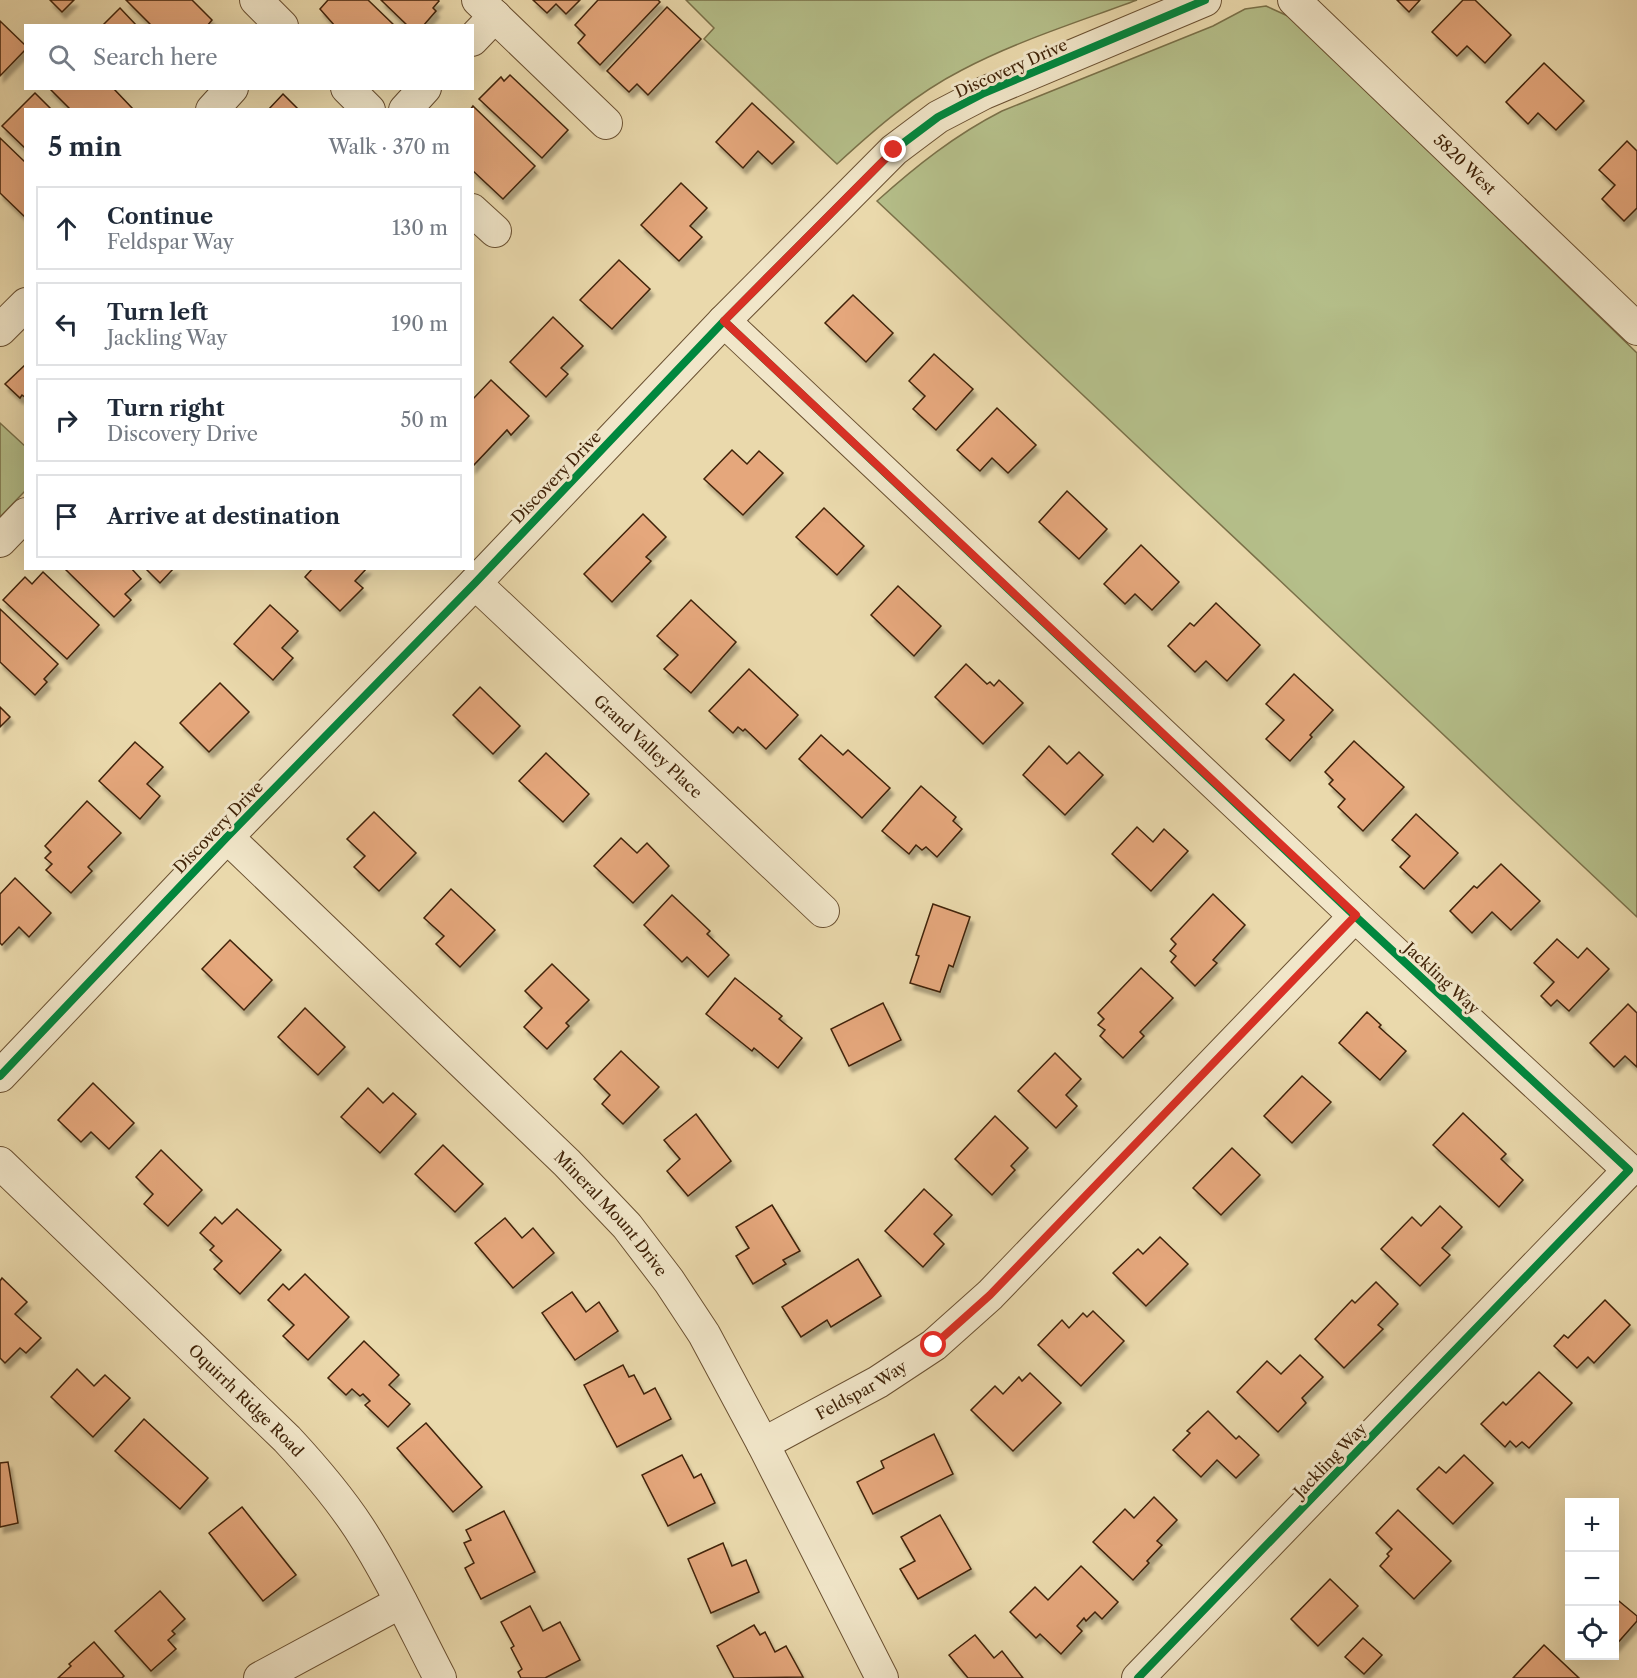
<!DOCTYPE html>
<meta charset="utf-8">
<style>
:root{--surface:#fff;--page:#f6f6f7;--text:#1f2937;--muted:#747a83;--line:#e0e1e3}
body{margin:0;font-family:"Libre Caslon Text",serif;background:var(--page);color:var(--text)}
.controls{position:absolute;right:18px;bottom:18px;display:grid;overflow:hidden;border-radius:0px;box-shadow:0 6px 24px #0002}
.controls button{width:54px;height:54px;display:grid;place-items:center;padding:0;border:0;border-bottom:2px solid var(--line);background:var(--surface);color:var(--text);font:30px sans-serif}
.stop{position:absolute;width:18px;height:18px;margin:-14px;border:4px solid #d93025;border-radius:50%;background:#fff}
.stop.end{background:#d93025;border-color:#fff;box-shadow:0 2px 6px #0008}
.list{margin:0;padding:0;list-style:none}
h2{display:flex;justify-content:space-between;align-items:center;height:78px;margin:0;padding:0 24px;font-size:26px}
h2 small{font-size:20px;font-weight:400;color:var(--muted)}
.list li{display:grid;grid-template-columns:39px 1fr auto;gap:18px;align-items:center;box-sizing:border-box;height:84px;margin:0 12px 12px;padding:0 12px;border:2px solid var(--line);border-radius:0px}
.list b{display:block;font-size:22px;white-space:nowrap}
.list p{margin:0;font-size:20px;white-space:nowrap;color:var(--muted)}
.list em{font-size:20px;font-style:normal;color:var(--muted)}
.icon{flex:none;width:33px;height:33px;fill:none;stroke:currentColor;stroke-width:2;stroke-linecap:round;stroke-linejoin:round}
.map{position:relative;flex:none;width:1637px;height:1678px;overflow:hidden}
.search{position:absolute;background:var(--surface);box-shadow:0 6px 24px #0002;left:24px;top:24px;width:450px;height:66px;display:flex;align-items:center;gap:15px;box-sizing:border-box;padding:0 21px;border-radius:0px;color:var(--muted);font-size:22px}
.panel{position:absolute;background:var(--surface);box-shadow:0 6px 24px #0002;left:24px;top:108px;width:450px;height:462px;border-radius:0px}
.map>svg:first-child{display:block}
.green{fill:#b5bf8a;stroke:#7a7149;stroke-width:1.5}
.building{fill:#e5a77c;stroke:#402308;stroke-width:1.5;filter:url(#shadow)}
.lines{fill:none;stroke-linecap:round;stroke-linejoin:round}
.minor-casing{stroke:#6a5031;stroke-width:34}
.minor{stroke:#f1e6c9;stroke-width:32}
.cycleway-casing{stroke:#f1e6c9;stroke-width:11}
.cycleway{stroke:#00873e;stroke-width:8}
.route{stroke:#d93025;stroke-width:8}
.labels{text-anchor:middle;stroke-width:6;stroke-linejoin:round;paint-order:stroke}
.street-label{font-size:16px;fill:#402308;stroke:#f1e6c9}
</style>
<div class="map">
<svg width="1637" height="1678" viewBox="0 0 1637 1678">
<defs>
<filter id="shadow"><feDropShadow dx="3.5" dy="6" stdDeviation="1.5" flood-color="#0004"/></filter>
</defs>
<rect width="100%" height="100%" fill="#ead9ac"/>
<filter id="stains"><feTurbulence type="fractalNoise" baseFrequency=".00333" numOctaves="4"/><feColorMatrix values="0 0 0 0 .2 0 0 0 0 .09 0 0 0 0 .02 0 0 0 .5 -.17"/></filter>
<radialGradient id="worn" r=".72"><stop offset=".6" stop-color="#630" stop-opacity="0"/><stop offset="1" stop-color="#630" stop-opacity=".3"/></radialGradient>
<g class="green">
<path d="M686,0H1137C1078,22 1017,41 962,70C915,94 875,129 837,164L704,39L714,28Z"/>
<path d="M1266,6L1290,17L1637,353V917L877,201C916,166 955,135 1002,111L1213,26L1245,9Z"/>
<polygon points="0,423 26,447 25,491 0,517"/>
</g>
<g class="building">
<polygon points="50,0 74,0 62,12"/>
<polygon points="126,0 192,0 212,20 207,26 152,26"/>
<polygon points="328,0 368,0 395,26 335,26 320,9"/>
<polygon points="381,0 438,0 439,1 433,8 436,11 423,26 408,26"/>
<polygon points="533,0 580,0 566,14 556,4 547,13"/>
<polygon points="598,0 658,0 660,2 600,65 578,43 585,35 575,25"/>
<polygon points="1397,0 1420,0 1409,12"/>
<polygon points="1463,0 1475,0 1511,35 1485,63 1467,46 1457,56 1432,32"/>
<polygon points="667,7 701,39 648,95 637,84 629,92 607,71"/>
<polygon points="120,8 137,26 102,26"/>
<polygon points="0,21 26,46 26,49 0,76"/>
<polygon points="1544,63 1584,101 1556,130 1538,113 1528,124 1506,102"/>
<polygon points="510,75 568,130 542,158 479,99 501,77 504,81"/>
<polygon points="49,88 113,88 133,109 71,110"/>
<polygon points="35,93 52,110 26,110 26,149 2,126"/>
<polygon points="283,94 299,110 268,110"/>
<polygon points="752,103 794,142 772,164 758,151 743,168 716,142"/>
<polygon points="473,106 535,166 503,199 472,170 472,110 470,110"/>
<polygon points="0,138 26,163 26,218 0,193"/>
<polygon points="1627,141 1637,151 1637,208 1624,221 1602,199 1615,185 1599,170"/>
<polygon points="681,183 707,208 690,226 702,237 679,261 641,225"/>
<polygon points="619,260 650,289 612,329 580,300"/>
<polygon points="853,295 893,333 866,362 825,323"/>
<polygon points="553,317 583,346 561,368 568,374 546,397 510,362"/>
<polygon points="934,354 973,389 936,430 913,409 925,396 909,381"/>
<polygon points="26,364 26,398 22,395 20,398 5,384"/>
<polygon points="491,380 529,416 511,435 507,430 472,467 472,400"/>
<polygon points="997,408 1036,445 1008,473 992,458 980,471 957,450"/>
<polygon points="732,450 747,464 759,451 783,473 743,515 704,479"/>
<polygon points="1067,491 1107,529 1079,559 1039,522"/>
<polygon points="824,508 864,546 837,575 796,537"/>
<polygon points="643,514 666,537 646,557 651,561 612,602 584,574"/>
<polygon points="1141,545 1179,582 1152,610 1135,594 1125,604 1104,584"/>
<polygon points="64,568 131,568 141,579 125,594 131,600 114,617"/>
<polygon points="145,568 174,568 160,583"/>
<polygon points="313,568 367,568 355,581 363,588 340,611 305,577"/>
<polygon points="43,572 99,625 67,659 3,600 25,577 32,584"/>
<polygon points="898,586 941,626 914,656 871,615"/>
<polygon points="691,600 736,642 691,693 664,669 678,655 657,636"/>
<polygon points="1216,603 1260,645 1227,681 1206,661 1195,672 1168,646 1190,623 1194,626"/>
<polygon points="270,605 298,631 282,648 293,658 273,680 234,644"/>
<polygon points="0,609 58,664 44,679 47,682 35,695 0,662"/>
<polygon points="966,664 987,684 990,682 994,686 999,680 1023,703 983,744 935,697"/>
<polygon points="749,669 798,715 766,749 745,729 743,731 738,727 733,733 709,711"/>
<polygon points="1294,674 1333,710 1310,735 1312,737 1290,761 1266,739 1284,720 1266,704"/>
<polygon points="220,683 249,712 209,752 180,723"/>
<polygon points="480,687 520,726 493,754 453,715"/>
<polygon points="0,707 10,717 0,727"/>
<polygon points="821,735 843,755 848,750 890,788 862,818 799,759"/>
<polygon points="1354,741 1404,787 1363,831 1338,807 1345,799 1329,784 1333,780 1325,772"/>
<polygon points="135,742 163,767 147,784 160,796 140,819 99,781"/>
<polygon points="1049,746 1067,764 1079,752 1103,775 1065,815 1023,775"/>
<polygon points="546,753 589,794 563,822 519,781"/>
<polygon points="921,786 956,817 953,821 962,829 937,857 926,847 922,850 916,845 909,854 882,831"/>
<polygon points="87,801 121,833 88,867 92,871 71,893 46,870 52,864 45,858 51,852 45,846"/>
<polygon points="374,812 416,853 379,891 354,867 365,856 347,839"/>
<polygon points="1416,814 1458,853 1424,889 1400,867 1410,856 1392,840"/>
<polygon points="1137,827 1153,842 1164,829 1188,851 1151,891 1112,854"/>
<polygon points="621,838 637,853 647,843 669,866 633,903 594,866"/>
<polygon points="1501,864 1540,901 1511,930 1492,912 1472,933 1450,911 1474,886 1477,888"/>
<polygon points="15,878 51,913 29,937 19,927 2,945 0,943 0,894"/>
<polygon points="451,889 495,930 460,967 436,944 444,936 424,918"/>
<polygon points="1213,894 1245,925 1213,960 1217,963 1195,986 1171,962 1176,956 1170,951 1176,944 1171,939"/>
<polygon points="672,895 710,931 707,934 729,955 708,977 687,957 682,962 644,925"/>
<polygon points="933,904 970,917 953,967 949,965 940,992 910,983 919,956 916,955"/>
<polygon points="1557,939 1578,958 1587,948 1609,969 1569,1011 1557,1000 1551,1006 1541,996 1554,982 1534,963"/>
<polygon points="230,940 272,980 244,1010 202,969"/>
<polygon points="552,964 589,1000 566,1023 569,1026 547,1049 524,1027 542,1008 525,991"/>
<polygon points="1141,968 1173,998 1140,1032 1144,1036 1123,1058 1100,1036 1105,1030 1098,1025 1104,1019 1098,1013"/>
<polygon points="735,978 782,1016 779,1019 802,1038 778,1068 754,1048 752,1051 706,1014"/>
<polygon points="883,1003 901,1040 849,1066 831,1029"/>
<polygon points="1628,1004 1637,1013 1637,1067 1625,1056 1614,1067 1590,1043"/>
<polygon points="305,1008 345,1047 318,1075 278,1037"/>
<polygon points="1367,1012 1381,1025 1379,1027 1406,1051 1380,1080 1339,1043"/>
<polygon points="621,1051 659,1087 623,1124 602,1104 610,1095 594,1079"/>
<polygon points="1055,1053 1081,1079 1066,1095 1077,1106 1056,1128 1018,1091"/>
<polygon points="1302,1076 1331,1102 1292,1143 1264,1116"/>
<polygon points="93,1083 134,1123 109,1149 91,1132 81,1142 58,1120"/>
<polygon points="368,1088 383,1103 393,1093 416,1114 380,1153 341,1117"/>
<polygon points="1463,1113 1506,1154 1501,1159 1523,1180 1499,1207 1433,1145"/>
<polygon points="696,1114 731,1161 688,1196 667,1171 680,1159 664,1140"/>
<polygon points="995,1116 1028,1148 1011,1166 1015,1170 992,1195 955,1159"/>
<polygon points="443,1145 483,1184 455,1212 415,1174"/>
<polygon points="1232,1148 1260,1175 1221,1215 1193,1188"/>
<polygon points="161,1150 202,1190 168,1226 144,1204 153,1194 136,1177"/>
<polygon points="924,1189 952,1215 934,1234 944,1244 923,1267 885,1231"/>
<polygon points="772,1205 800,1251 783,1260 786,1264 753,1284 736,1256 749,1248 736,1227"/>
<polygon points="1440,1206 1462,1227 1442,1248 1450,1255 1420,1286 1381,1249 1412,1217 1421,1226"/>
<polygon points="237,1209 281,1250 240,1294 214,1269 222,1261 210,1250 214,1246 200,1233 215,1217 222,1224"/>
<polygon points="505,1218 522,1238 533,1228 554,1253 513,1288 475,1243"/>
<polygon points="1160,1237 1188,1264 1146,1306 1113,1273 1138,1249 1143,1254"/>
<polygon points="858,1259 881,1296 831,1327 827,1320 801,1337 782,1307"/>
<polygon points="305,1274 349,1317 308,1360 283,1336 294,1325 268,1300 283,1284 289,1290"/>
<polygon points="2,1278 27,1302 15,1314 41,1338 26,1353 20,1348 5,1363 0,1358 0,1281"/>
<polygon points="1376,1282 1398,1304 1378,1325 1383,1329 1344,1368 1315,1339 1352,1300 1355,1303"/>
<polygon points="572,1292 586,1312 599,1302 618,1331 575,1360 542,1313"/>
<polygon points="1605,1300 1630,1325 1594,1363 1588,1357 1577,1368 1554,1346 1564,1335 1568,1338"/>
<polygon points="1093,1311 1124,1341 1081,1386 1038,1345 1062,1320 1069,1328 1083,1313 1087,1317"/>
<polygon points="364,1341 399,1375 389,1385 410,1404 388,1427 365,1405 370,1401 363,1394 360,1396 352,1389 346,1395 328,1378"/>
<polygon points="1300,1355 1323,1377 1302,1398 1306,1403 1278,1432 1237,1392 1267,1361 1281,1374"/>
<polygon points="623,1365 629,1377 634,1375 644,1394 655,1388 671,1419 617,1447 584,1385"/>
<polygon points="77,1369 94,1386 105,1375 130,1398 93,1437 51,1397"/>
<polygon points="1539,1372 1572,1403 1529,1448 1522,1442 1516,1447 1510,1441 1505,1447 1481,1424 1503,1402 1506,1405"/>
<polygon points="1030,1373 1061,1403 1013,1451 971,1410 995,1386 1003,1394 1019,1377 1022,1381"/>
<polygon points="1208,1411 1236,1439 1239,1436 1259,1455 1236,1478 1217,1460 1201,1477 1173,1450 1190,1433 1187,1431"/>
<polygon points="144,1419 208,1478 180,1509 115,1451"/>
<polygon points="426,1423 482,1487 453,1512 397,1448"/>
<polygon points="934,1434 953,1474 873,1514 857,1482 884,1468 881,1461"/>
<polygon points="682,1455 694,1478 701,1474 715,1503 668,1526 642,1475"/>
<polygon points="1464,1455 1493,1483 1453,1524 1417,1489 1439,1467 1446,1473"/>
<polygon points="8,1462 18,1523 0,1527 0,1463"/>
<polygon points="1154,1497 1177,1520 1157,1541 1162,1545 1147,1561 1149,1563 1133,1580 1093,1542 1125,1509 1134,1518"/>
<polygon points="242,1507 296,1575 263,1601 209,1533"/>
<polygon points="1398,1510 1451,1561 1414,1599 1380,1566 1389,1556 1387,1554 1392,1549 1376,1533"/>
<polygon points="504,1511 535,1572 481,1599 465,1568 474,1563 464,1543 471,1540 466,1530"/>
<polygon points="940,1515 971,1569 918,1599 900,1569 915,1561 901,1537"/>
<polygon points="723,1543 732,1566 746,1560 759,1592 711,1613 688,1559"/>
<polygon points="1081,1566 1118,1602 1102,1619 1095,1612 1086,1621 1084,1618 1077,1626 1082,1631 1061,1654 1040,1634 1036,1638 1010,1612 1035,1587 1048,1600"/>
<polygon points="1330,1579 1358,1606 1318,1646 1291,1619"/>
<polygon points="160,1591 185,1619 172,1631 175,1634 168,1640 176,1649 151,1671 115,1631"/>
<polygon points="1614,1597 1637,1616 1637,1621 1614,1647"/>
<polygon points="530,1606 543,1631 560,1622 580,1660 545,1678 521,1678 518,1672 522,1669 511,1648 514,1646 501,1622"/>
<polygon points="754,1625 760,1635 765,1632 775,1652 786,1646 803,1677 734,1678 717,1646"/>
<polygon points="975,1635 994,1658 1002,1651 1023,1678 968,1678 949,1655"/>
<polygon points="1363,1638 1382,1655 1364,1674 1345,1657"/>
<polygon points="94,1642 124,1676 122,1678 58,1678 71,1666 69,1664"/>
<polygon points="1544,1645 1579,1678 1513,1678"/>
</g>
<g class="lines">
<g class="minor-casing">
<g id="minor">
<polyline points="256,0 282,26"/>
<polyline points="478,0 606,123"/>
<path id="s1" d="M1294,0L1637,329"/>
<polyline points="472,40 495,16"/>
<polyline points="347,88 369,110"/>
<polyline points="212,110 232,88"/>
<polyline points="405,110 425,88"/>
<polyline points="472,210 495,231"/>
<polyline points="724,321 1355,916 1629,1170 1138,1678"/>
<polyline points="0,330 26,304"/>
<polyline points="0,541 26,514"/>
<path id="s2" d="M475,583L823,911"/>
<path id="s3" d="M227,837L567,1163L627,1226L669,1281L704,1334L763,1444L882,1678"/>
<polyline points="0,1076 227,837 475,583 724,321 894,150 938,117 984,93 1205,0"/>
<path id="s4" d="M0,1163L287,1439C313,1467 338,1496 359,1528C390,1576 414,1628 440,1678"/>
<path id="s5" d="M763,1444L878,1382L934,1345L990,1295L1355,916"/>
<polyline points="260,1678 401,1602"/>
</g>
</g>
<use href="#minor" class="minor"/>
<g class="cycleway-casing">
<g id="cycleway">
<polyline points="724,321 1355,916 1629,1170 1138,1678"/>
<polyline points="0,1076 227,837 475,583 724,321 894,150 938,117 984,93 1205,0"/>
</g>
</g>
<use href="#cycleway" class="cycleway"/>
</g>
<g class="lines">
<polyline class="route" points="894,150 724,321 1356,915 990,1295 934,1345"/>
</g>
<g class="labels">
<g class="street-label">
<text transform="translate(1011 68) rotate(-24)" y="6">Discovery Drive</text>
<text dy="6" stroke="none"><textPath href="#s1" startOffset="237">5820 West</textPath></text>
<text transform="translate(556 477) rotate(-46)" y="6">Discovery Drive</text>
<text dy="6" stroke="none"><textPath href="#s2" startOffset="238">Grand Valley Place</textPath></text>
<text transform="translate(218 827) rotate(-46)" y="6">Discovery Drive</text>
<text transform="translate(1442 978) rotate(43)" y="6">Jackling Way</text>
<text dy="6" stroke="none"><textPath href="#s3" startOffset="538">Mineral Mount Drive</textPath></text>
<text dy="6" stroke="none"><textPath href="#s5" startOffset="112">Feldspar Way</textPath></text>
<text dy="6" stroke="none"><textPath href="#s4" startOffset="342">Oquirrh Ridge Road</textPath></text>
<text transform="translate(1330 1460) rotate(-46)" y="6">Jackling Way</text>
</g>
</g>
<rect width="100%" height="100%" filter="url(#stains)"/>
<rect width="100%" height="100%" fill="url(#worn)"/>
</svg>
<div class="controls">
<button>+</button>
<button>−</button>
<button><svg class="icon" aria-label="locate" viewBox="0 0 24 24"><circle cx="12" cy="12" r="6"/><path d="M12 2v4M12 18v4M2 12h4M18 12h4"/></svg></button>
</div>
<div class="stop" style="left:934px;top:1345px"></div>
<div class="stop end" style="left:894px;top:150px"></div>
<div class="search"><svg class="icon" aria-label="search" viewBox="0 0 24 24"><circle cx="10" cy="10" r="6"/><path d="M15 15l6 6"/></svg>Search here</div>
<section class="panel">
<h2>5 min<small>Walk · 370 m</small></h2>
<ul class="list">
<li><svg class="icon" aria-label="ahead" viewBox="0 0 24 24"><path d="M12 20V5M6 11l6-6 6 6"/></svg><div><b>Continue</b><p>Feldspar Way</p></div><em>130 m</em></li>
<li><svg class="icon" aria-label="left" viewBox="0 0 24 24"><path d="M17 20v-9H6M10 6l-5 5 5 5"/></svg><div><b>Turn left</b><p>Jackling Way</p></div><em>190 m</em></li>
<li><svg class="icon" aria-label="right" viewBox="0 0 24 24"><path d="M7 20v-9h11M14 6l5 5-5 5"/></svg><div><b>Turn right</b><p>Discovery Drive</p></div><em>50 m</em></li>
<li><svg class="icon" aria-label="arrive" viewBox="0 0 24 24"><path d="M6 21V4h12l-3 4 3 4H6"/></svg><div><b>Arrive at destination</b></div></li>
</ul>
</section>
</div>
